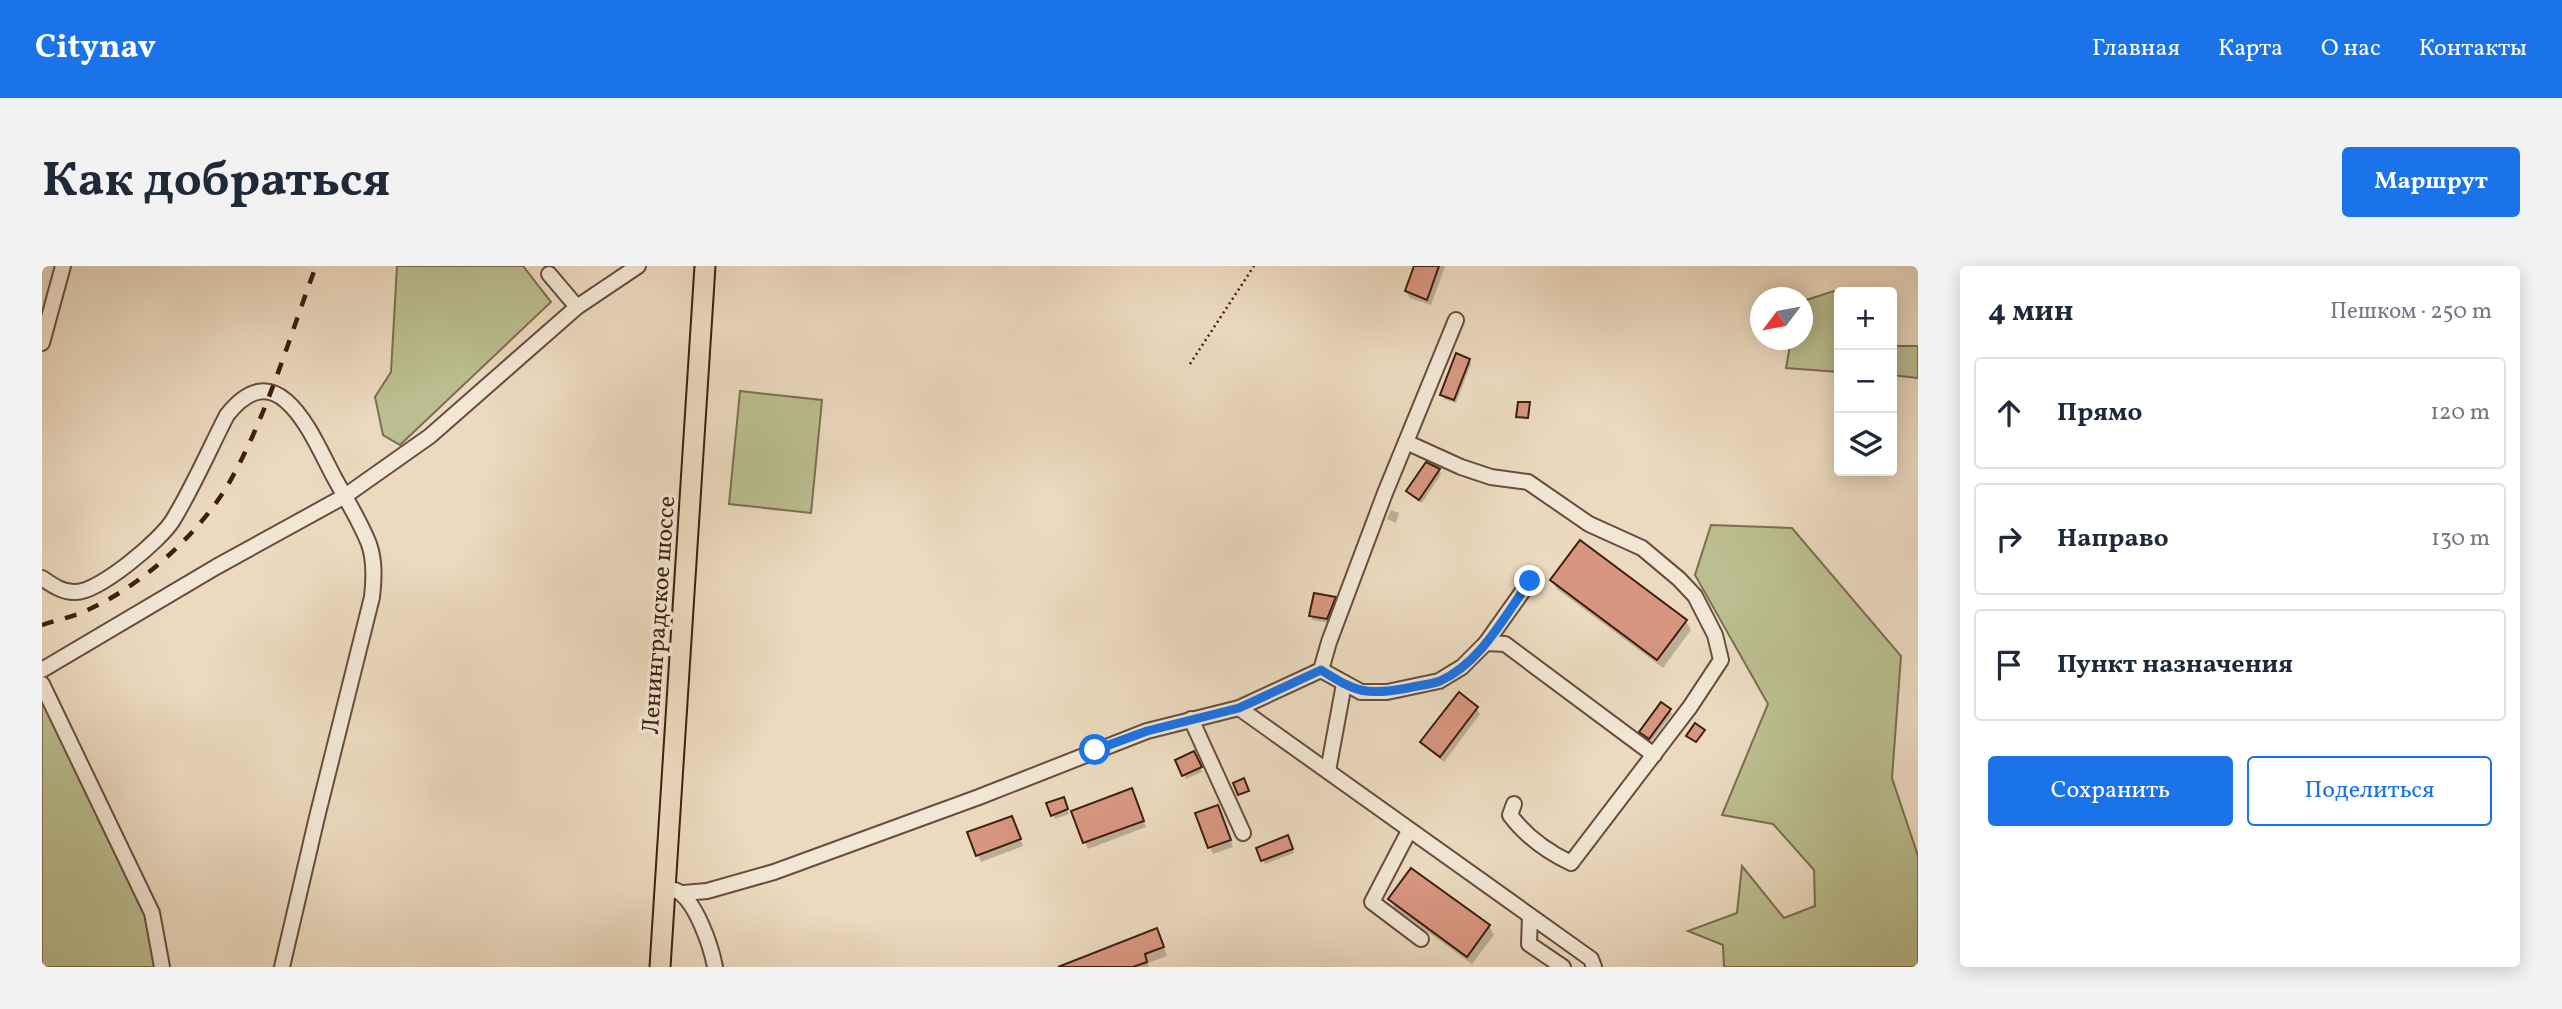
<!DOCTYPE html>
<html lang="ru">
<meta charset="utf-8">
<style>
:root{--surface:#fff;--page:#f2f2f3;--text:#1f2937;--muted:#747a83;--line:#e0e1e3;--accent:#1a73e8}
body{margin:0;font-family:Vollkorn,serif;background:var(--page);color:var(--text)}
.controls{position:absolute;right:21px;top:21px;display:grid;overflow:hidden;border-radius:7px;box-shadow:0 4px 18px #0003}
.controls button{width:63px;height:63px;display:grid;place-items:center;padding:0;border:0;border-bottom:2px solid var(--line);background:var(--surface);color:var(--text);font:35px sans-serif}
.compass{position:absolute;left:1708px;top:21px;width:63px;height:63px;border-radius:50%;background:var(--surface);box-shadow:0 4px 18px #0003;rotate:238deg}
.stop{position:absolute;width:21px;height:21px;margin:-16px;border:5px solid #1a73e8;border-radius:50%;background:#fff}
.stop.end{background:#1a73e8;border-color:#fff;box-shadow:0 2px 7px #0008}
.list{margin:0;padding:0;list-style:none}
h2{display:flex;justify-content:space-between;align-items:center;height:91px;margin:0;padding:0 28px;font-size:30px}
h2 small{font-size:23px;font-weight:400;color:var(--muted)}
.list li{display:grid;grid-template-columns:46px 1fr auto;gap:21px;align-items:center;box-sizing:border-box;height:112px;margin:0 14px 14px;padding:0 14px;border:2px solid var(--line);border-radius:7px}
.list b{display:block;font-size:26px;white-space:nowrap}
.list em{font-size:23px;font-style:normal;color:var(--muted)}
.actions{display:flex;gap:14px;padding:21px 28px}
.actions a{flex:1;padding:16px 0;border:2px solid var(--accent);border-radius:7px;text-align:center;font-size:24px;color:var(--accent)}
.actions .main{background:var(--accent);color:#fff}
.icon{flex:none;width:38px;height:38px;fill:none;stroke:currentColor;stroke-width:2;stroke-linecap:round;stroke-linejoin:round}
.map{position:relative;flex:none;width:1876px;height:701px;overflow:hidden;border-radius:7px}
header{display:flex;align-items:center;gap:42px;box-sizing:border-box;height:98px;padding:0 35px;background:var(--accent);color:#fff}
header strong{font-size:33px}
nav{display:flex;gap:38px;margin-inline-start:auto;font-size:24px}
.intro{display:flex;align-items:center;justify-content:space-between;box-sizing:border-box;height:168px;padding:0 42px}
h1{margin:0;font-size:49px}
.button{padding:18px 32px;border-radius:7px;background:var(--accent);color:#fff;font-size:24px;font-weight:700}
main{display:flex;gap:42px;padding:0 42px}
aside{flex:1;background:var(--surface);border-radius:7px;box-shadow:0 4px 18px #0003}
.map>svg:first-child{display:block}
.green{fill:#bbbe90;stroke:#7c6e50;stroke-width:2}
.shadow{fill:#0003}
.building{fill:#d89681;stroke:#3e1e10;stroke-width:2}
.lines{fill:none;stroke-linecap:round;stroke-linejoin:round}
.minor-casing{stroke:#694d3c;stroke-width:18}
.major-casing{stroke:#3e1e10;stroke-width:23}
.path{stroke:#3e1e10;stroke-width:2.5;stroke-dasharray:2 3.5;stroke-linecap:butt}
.minor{stroke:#f2e7d5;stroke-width:14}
.major{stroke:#ebdabf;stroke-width:19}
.rail{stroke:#3e1e10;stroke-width:4.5;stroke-dasharray:12 12;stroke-linecap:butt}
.route{stroke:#1a73e8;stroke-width:9}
.labels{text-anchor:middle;stroke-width:7;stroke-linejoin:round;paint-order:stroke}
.street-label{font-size:24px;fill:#3e1e10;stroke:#f2e7d5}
</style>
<header>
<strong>Citynav</strong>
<nav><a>Главная</a><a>Карта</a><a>О нас</a><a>Контакты</a></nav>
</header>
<div class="intro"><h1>Как добраться</h1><a class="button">Маршрут</a></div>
<main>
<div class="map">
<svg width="1876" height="701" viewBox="0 0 1876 701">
<rect width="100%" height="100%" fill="#ebdabf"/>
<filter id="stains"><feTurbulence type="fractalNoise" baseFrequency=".00286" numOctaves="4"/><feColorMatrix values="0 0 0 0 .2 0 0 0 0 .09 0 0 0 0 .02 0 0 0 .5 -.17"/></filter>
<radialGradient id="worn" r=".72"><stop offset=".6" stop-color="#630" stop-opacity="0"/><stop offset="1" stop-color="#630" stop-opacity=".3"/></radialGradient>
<g class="green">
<polygon points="355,0 481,0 509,36 358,179 341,169 333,131 349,106"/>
<polygon points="1792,25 1797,28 1797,106 1744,102 1749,74 1760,74 1761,35"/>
<polygon points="1850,80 1876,80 1876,112 1850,109"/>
<polygon points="698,125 780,134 769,247 687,238"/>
<polygon points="1669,259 1750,262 1859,390 1850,512 1876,590 1876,701 1682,701 1681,679 1646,665 1695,647 1700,600 1742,652 1773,640 1772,604 1731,558 1680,549 1726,438 1653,309"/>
<polygon points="0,411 115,647 124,701 0,701"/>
</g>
<g class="shadow">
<polygon points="1373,0 1403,0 1389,39 1368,32 1364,25"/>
<polygon points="1427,94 1429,98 1414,137 1402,133 1400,129"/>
<polygon points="1397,204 1399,208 1380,237 1368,229 1366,225"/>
<polygon points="1349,244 1357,247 1354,257 1345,253"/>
<polygon points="1539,276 1644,355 1649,364 1621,402 1515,323 1510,314"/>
<polygon points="1292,333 1295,336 1287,357 1271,354 1269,350"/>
<polygon points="1434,442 1438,448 1402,496 1384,482 1380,476"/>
<polygon points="1628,445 1630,448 1609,476 1601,469 1599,466"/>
<polygon points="1151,487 1160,506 1144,513 1135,494"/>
<polygon points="1093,530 1104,561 1046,583 1031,546"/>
<polygon points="1023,537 1027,548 1013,553 1011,549"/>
<polygon points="1179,547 1191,581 1171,588 1155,548"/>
<polygon points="973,558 981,580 939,596 927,567"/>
<polygon points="1247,575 1252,587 1223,598 1221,594"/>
<polygon points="1348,633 1447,660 1452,669 1430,698 1353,642"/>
<polygon points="1119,672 1125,690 1106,697 1107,701 1016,701"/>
</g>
<g class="building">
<polygon points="1372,0 1397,0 1385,34 1363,25"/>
<polygon points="1414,87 1428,93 1412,134 1398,129"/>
<polygon points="1476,136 1488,136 1486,152 1474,151"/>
<polygon points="1384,196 1398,203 1377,234 1364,225"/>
<polygon points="1538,274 1645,354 1615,394 1508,314"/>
<polygon points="1272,327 1294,331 1285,353 1267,350"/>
<polygon points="1417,426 1436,441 1398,491 1378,476"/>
<polygon points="1619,436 1629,443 1607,473 1597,466"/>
<polygon points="1653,457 1663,464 1654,476 1644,470"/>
<polygon points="1152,485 1160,501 1140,510 1133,494"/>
<polygon points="1202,512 1207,525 1196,529 1191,517"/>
<polygon points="1090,522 1102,555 1041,577 1029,545"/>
<polygon points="1022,531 1026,543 1009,550 1004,537"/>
<polygon points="1176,539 1189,574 1166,582 1153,547"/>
<polygon points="970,550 979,573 934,590 925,566"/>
<polygon points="1246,569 1251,583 1219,595 1214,582"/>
<polygon points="1369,602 1448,659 1425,691 1346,633"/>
<polygon points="1115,662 1122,681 1103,688 1105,696 1091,701 1016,701"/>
</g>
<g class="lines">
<g class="minor-casing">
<g id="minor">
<polyline points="507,8 535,41"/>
<polyline points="0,77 21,0"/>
<path d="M1364,176L1419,201L1449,211L1486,216L1547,258L1600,282L1637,313L1653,330L1673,369L1679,394L1648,441L1529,597C1506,586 1483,569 1468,549L1472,538"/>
<path d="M0,312C10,319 21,327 34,326C57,326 119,274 131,254C151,221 167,184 185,149C237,83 271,172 292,211C304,233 318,255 327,278C333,295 332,313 330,331L275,551L240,701"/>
<polyline points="1444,377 1488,315"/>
<polyline points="0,404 174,301 303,230 388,170 535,41 596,0"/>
<polyline points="1279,404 1319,426 1345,426 1397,415 1420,401 1444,377 1463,378 1612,489"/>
<polyline points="0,418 110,647 120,701"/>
<polyline points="1197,442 1549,693 1552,701"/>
<polyline points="1149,453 1201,567"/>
<polyline points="1286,505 1302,418"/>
<polyline points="1367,565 1330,636 1379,673"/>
<path d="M633,624C653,632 669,680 673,701"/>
<polyline points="641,627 665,625 732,606 937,531 1105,465 1197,442 1279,404 1287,376 1343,227 1414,54"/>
<polyline points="1488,650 1487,678 1521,701"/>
</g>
</g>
<g class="major-casing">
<polyline id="major" points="618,701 663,0"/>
</g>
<polyline class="path" points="1148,98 1212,0"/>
<use href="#minor" class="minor"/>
<use href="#major" class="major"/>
<path class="rail" d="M0,359C12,355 24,352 36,348C93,326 156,270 187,217C225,150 247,72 274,0"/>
</g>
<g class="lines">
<path class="route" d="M1053,484L1105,465L1197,442L1279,404C1314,426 1324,430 1366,422C1376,419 1388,419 1398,415C1439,397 1463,349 1488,315"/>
</g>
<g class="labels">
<g class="street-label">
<text transform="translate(616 349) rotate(-86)" y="8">Ленинградское шоссе</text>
</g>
</g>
<rect width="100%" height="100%" filter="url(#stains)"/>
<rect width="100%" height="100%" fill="url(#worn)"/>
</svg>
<div class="controls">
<button>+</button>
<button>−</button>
<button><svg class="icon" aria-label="layers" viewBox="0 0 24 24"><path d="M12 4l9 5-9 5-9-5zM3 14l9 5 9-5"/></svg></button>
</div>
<svg class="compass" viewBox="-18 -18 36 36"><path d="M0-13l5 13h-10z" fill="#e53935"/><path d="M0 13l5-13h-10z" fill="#747a83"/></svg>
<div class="stop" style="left:1053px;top:484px"></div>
<div class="stop end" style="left:1488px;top:315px"></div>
</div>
<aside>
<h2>4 мин<small>Пешком · 250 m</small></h2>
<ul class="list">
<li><svg class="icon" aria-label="ahead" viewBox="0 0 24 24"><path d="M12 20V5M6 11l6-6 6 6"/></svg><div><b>Прямо</b></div><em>120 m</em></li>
<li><svg class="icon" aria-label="right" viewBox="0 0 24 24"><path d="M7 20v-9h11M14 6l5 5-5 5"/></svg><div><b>Направо</b></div><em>130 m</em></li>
<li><svg class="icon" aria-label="arrive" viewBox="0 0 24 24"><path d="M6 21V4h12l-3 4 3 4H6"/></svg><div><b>Пункт назначения</b></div></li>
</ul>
<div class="actions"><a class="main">Сохранить</a><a>Поделиться</a></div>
</aside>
</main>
